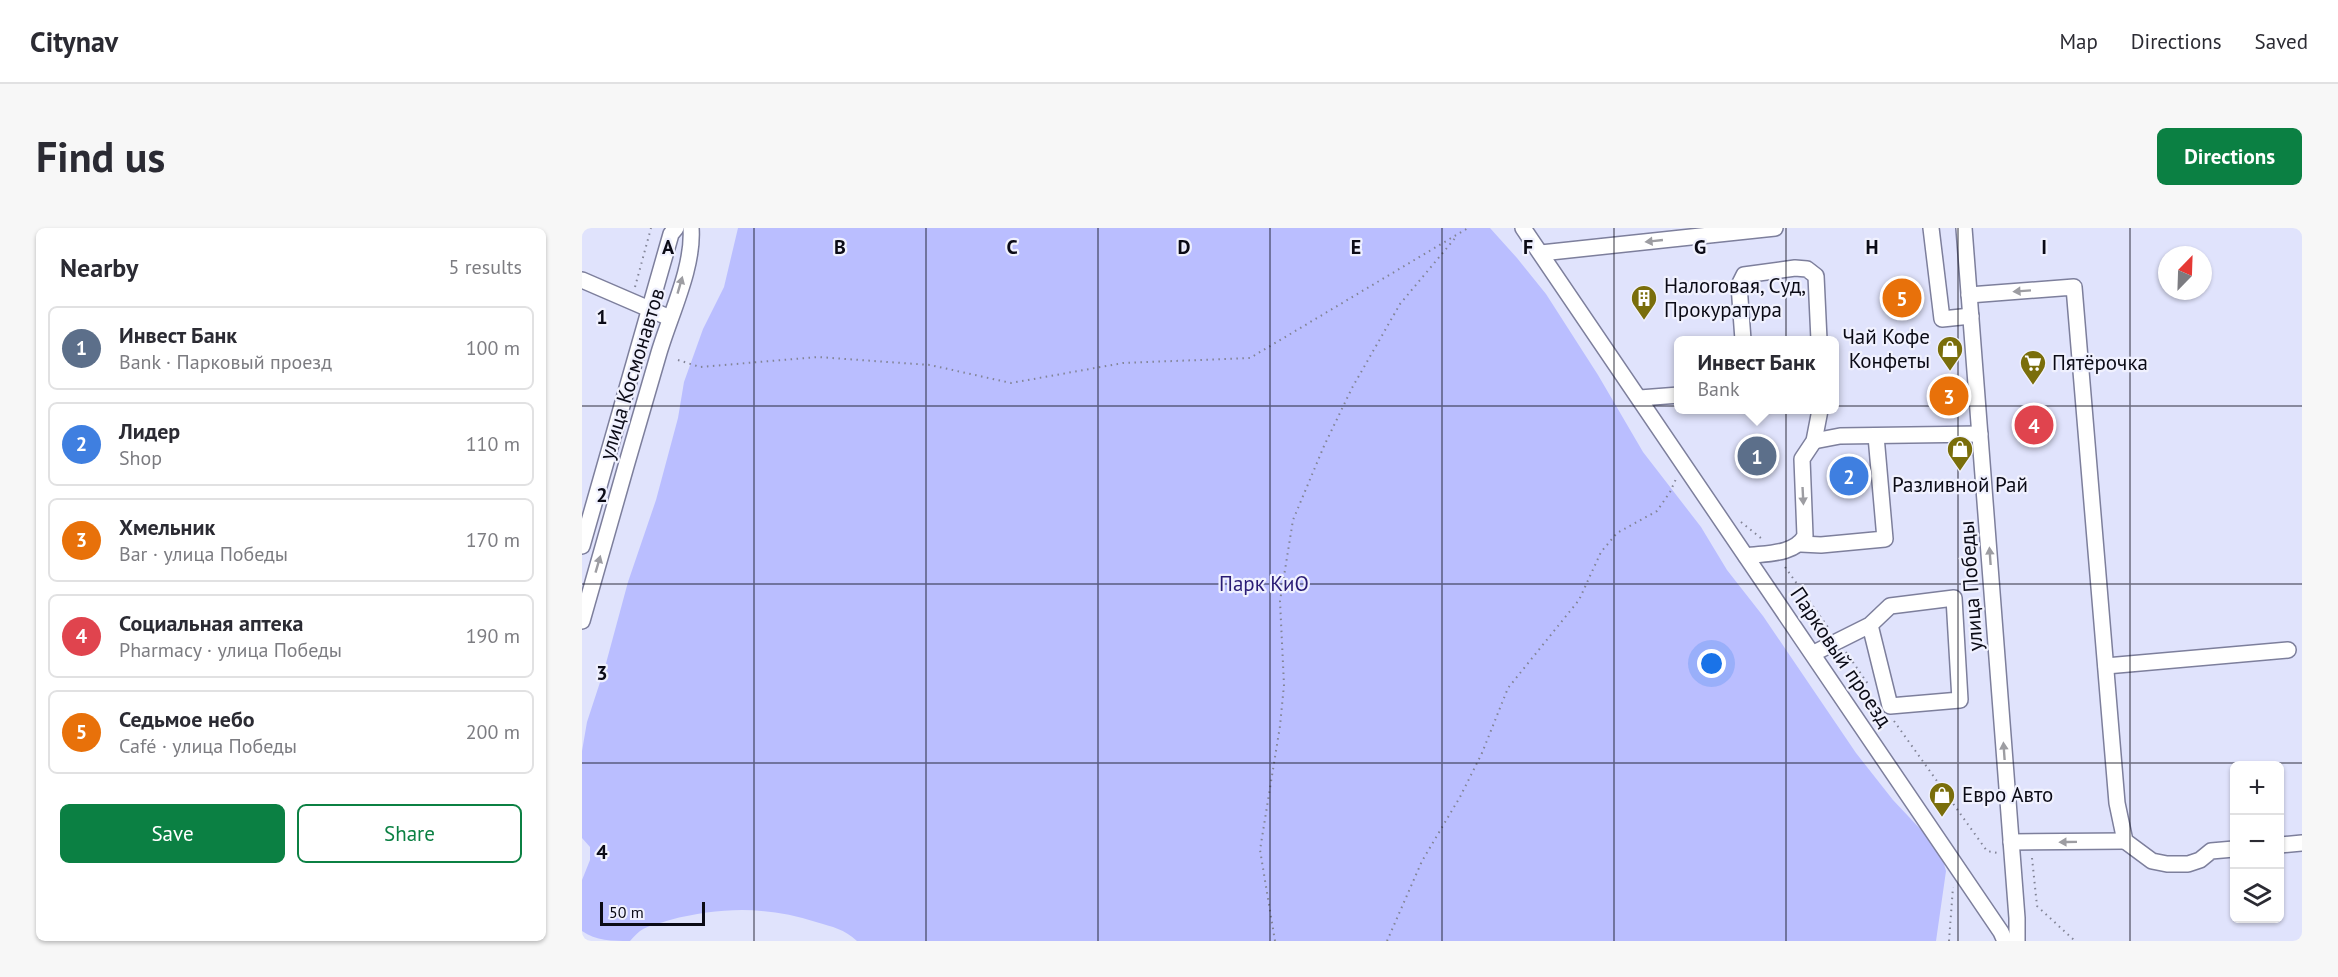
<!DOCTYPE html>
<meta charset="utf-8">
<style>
:root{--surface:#fff;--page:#f7f7f7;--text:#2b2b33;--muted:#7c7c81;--line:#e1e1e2;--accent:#0b8043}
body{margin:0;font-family:"PT Sans",sans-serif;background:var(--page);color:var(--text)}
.controls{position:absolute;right:18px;bottom:18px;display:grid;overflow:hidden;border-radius:9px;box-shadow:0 2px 4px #0004}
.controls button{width:54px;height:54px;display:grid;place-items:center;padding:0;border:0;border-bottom:2px solid var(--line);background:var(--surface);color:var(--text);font:30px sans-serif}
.compass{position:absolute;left:1576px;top:18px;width:54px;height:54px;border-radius:50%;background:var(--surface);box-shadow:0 2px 4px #0004;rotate:23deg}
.scale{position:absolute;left:18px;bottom:15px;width:105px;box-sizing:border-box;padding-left:6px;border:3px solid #0b0b16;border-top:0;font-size:16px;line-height:21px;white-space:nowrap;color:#0b0b16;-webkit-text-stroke:4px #f0f1fe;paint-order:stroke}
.you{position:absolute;left:1130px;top:436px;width:21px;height:21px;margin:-15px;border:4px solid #fff;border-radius:50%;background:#1a73e8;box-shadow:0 0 0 9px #1a73e833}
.badge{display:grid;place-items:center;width:39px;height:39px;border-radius:50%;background:var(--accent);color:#fff;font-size:20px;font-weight:700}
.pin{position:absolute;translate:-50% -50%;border:3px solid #fff;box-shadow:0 2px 6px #0006}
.popup{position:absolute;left:1092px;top:108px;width:165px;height:78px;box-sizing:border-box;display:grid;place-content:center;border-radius:9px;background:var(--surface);filter:drop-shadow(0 2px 4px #0005);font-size:20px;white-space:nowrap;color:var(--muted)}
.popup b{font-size:22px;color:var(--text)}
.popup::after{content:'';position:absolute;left:50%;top:100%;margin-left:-12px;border:12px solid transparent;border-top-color:var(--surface)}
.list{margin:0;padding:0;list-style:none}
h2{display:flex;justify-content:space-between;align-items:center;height:78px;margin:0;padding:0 24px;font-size:26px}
h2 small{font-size:20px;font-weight:400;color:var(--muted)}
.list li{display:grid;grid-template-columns:39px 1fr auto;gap:18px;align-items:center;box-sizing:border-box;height:84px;margin:0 12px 12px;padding:0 12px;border:2px solid var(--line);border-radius:9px}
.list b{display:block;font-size:22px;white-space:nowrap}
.list p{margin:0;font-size:20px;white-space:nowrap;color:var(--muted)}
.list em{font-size:20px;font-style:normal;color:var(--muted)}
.actions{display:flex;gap:12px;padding:18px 24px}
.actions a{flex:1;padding:14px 0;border:2px solid var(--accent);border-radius:9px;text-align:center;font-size:21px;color:var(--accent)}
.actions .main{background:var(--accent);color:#fff}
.icon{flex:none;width:33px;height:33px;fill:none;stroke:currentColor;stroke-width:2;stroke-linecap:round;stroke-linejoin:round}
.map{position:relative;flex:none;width:1720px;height:713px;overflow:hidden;border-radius:9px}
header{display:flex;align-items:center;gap:36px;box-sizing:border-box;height:84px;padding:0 30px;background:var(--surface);border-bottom:2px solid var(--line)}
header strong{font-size:28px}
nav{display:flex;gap:33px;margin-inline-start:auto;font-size:21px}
.intro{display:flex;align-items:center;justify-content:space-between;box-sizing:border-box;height:144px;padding:0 36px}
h1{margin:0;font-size:42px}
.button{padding:15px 27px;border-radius:9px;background:var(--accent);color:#fff;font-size:21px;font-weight:700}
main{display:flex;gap:36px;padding:0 36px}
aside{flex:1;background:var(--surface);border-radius:9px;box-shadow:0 2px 4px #0004}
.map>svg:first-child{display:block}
.green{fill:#babeff}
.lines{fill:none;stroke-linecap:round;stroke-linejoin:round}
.minor-casing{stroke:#7d7f9c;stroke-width:18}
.path{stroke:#828496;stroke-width:2;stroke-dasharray:1.5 4.5;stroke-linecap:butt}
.minor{stroke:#fff;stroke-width:15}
.oneway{fill:#9d9da2}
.grid{fill:none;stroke:#0b0b16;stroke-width:1.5;stroke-opacity:0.55}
.labels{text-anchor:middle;stroke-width:4.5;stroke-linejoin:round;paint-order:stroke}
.poi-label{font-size:21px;fill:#0b0b16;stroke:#f0f1fe;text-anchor:start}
.street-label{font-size:21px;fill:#0b0b16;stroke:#f0f1fe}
.park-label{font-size:21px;fill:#2a1c75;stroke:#f0f1fe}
.grid-label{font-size:20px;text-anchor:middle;font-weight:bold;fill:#0b0b16;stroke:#f0f1fe;stroke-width:4.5;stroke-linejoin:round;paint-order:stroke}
</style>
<header>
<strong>Citynav</strong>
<nav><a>Map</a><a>Directions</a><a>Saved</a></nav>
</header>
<div class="intro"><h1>Find us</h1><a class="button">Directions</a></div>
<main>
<aside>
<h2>Nearby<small>5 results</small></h2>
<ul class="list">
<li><span class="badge" style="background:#5c6f8a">1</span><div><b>Инвест Банк</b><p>Bank · Парковый проезд</p></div><em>100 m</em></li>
<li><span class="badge" style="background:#3f7fe0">2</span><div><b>Лидер</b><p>Shop</p></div><em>110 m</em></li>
<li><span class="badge" style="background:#e8710a">3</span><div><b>Хмельник</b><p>Bar · улица Победы</p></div><em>170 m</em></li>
<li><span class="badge" style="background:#e0444e">4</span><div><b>Социальная аптека</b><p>Pharmacy · улица Победы</p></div><em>190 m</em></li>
<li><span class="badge" style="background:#e8710a">5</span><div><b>Седьмое небо</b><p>Café · улица Победы</p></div><em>200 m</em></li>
</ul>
<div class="actions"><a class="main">Save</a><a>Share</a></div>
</aside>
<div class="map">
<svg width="1720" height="713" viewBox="0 0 1720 713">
<rect width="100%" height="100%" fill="#e0e3fc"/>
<path class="green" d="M156,0H908L935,30L964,66L1016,147L1061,224L1119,299L1145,342L1181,388L1274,525L1311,572L1358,622L1364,643L1354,713H275C262,701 251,699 234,694C185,678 138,679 88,692C79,695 66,697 58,703C54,706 51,710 48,713C30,713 14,713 0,703V652L8,632V619L0,610V523L5,494L23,439L46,354L74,272L96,190L102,154L121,101L142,59Z"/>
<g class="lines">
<g class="minor-casing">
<g id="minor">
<polyline points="941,0 1419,704 1423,713"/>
<polyline points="1349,0 1360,91 1389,88"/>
<polyline points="1382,0 1435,690 1435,713"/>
<polyline points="959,25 1193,0"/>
<polyline points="0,52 88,90"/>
<polyline points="1387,67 1492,59 1535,575 1543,613 1570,633 1585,636 1606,636 1618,632 1629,623 1652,621"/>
<polyline points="1161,112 1157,57 1162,47 1213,40 1225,41 1234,48 1237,112"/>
<polyline points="1058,170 1097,167"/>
<polyline points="1232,213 1258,208 1398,206"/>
<polyline points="1219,316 1239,317 1303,311 1294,208"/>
<polyline points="0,318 89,6 94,0"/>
<path d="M1164,328C1184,325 1212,327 1223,308L1220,231L1232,213L1238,182"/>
<path d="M0,393C25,305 50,216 76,128C87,89 112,40 109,0"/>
<polyline points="1232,425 1288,397 1308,478 1378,472 1372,370 1308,378 1288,397"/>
<polyline points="1524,438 1706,422"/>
<polyline points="1429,614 1543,613"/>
<polyline points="1698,617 1720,615"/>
</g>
</g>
<g class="path">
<polyline points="53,59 69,0"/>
<polyline points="96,132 118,139 236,129 348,137 429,155 541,135 668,130 886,0"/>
<polyline points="1159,294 1180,311"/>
<polyline points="1203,339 1248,402"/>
<polyline points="1264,424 1286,456"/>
<polyline points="1312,493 1405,623 1416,625"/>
<polyline points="1450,630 1455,678 1493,713"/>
<polyline points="693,713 678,622 698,498 702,457 698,373 711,292 742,218 770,160 818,76 874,9"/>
<polyline points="805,713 840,633 878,569 900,525 926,460 997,372 1019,324 1035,305 1075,283 1088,264 1094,251"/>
<polyline points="1367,713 1371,659"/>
</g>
<use href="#minor" class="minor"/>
</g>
<defs><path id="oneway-solid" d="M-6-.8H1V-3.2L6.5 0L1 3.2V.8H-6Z" transform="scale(1.5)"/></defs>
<g class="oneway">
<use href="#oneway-solid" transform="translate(1072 13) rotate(174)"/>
<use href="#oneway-solid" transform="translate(98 57) rotate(-74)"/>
<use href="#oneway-solid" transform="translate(1440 63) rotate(176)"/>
<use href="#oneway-solid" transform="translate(1221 268) rotate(87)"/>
<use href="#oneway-solid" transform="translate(1408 328) rotate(-94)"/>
<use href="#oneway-solid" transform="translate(16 336) rotate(-74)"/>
<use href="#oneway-solid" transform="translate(1422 523) rotate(-94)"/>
<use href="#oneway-solid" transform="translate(1486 614) rotate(179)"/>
</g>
<path class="grid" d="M172,0V713M344,0V713M516,0V713M688,0V713M860,0V713M1032,0V713M1204,0V713M1376,0V713M1548,0V713M0,178H1720M0,356H1720M0,535H1720"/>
<defs>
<g id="building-pin" transform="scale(1.35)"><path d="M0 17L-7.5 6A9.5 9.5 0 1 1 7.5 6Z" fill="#7a6e0b" stroke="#f0f1fe"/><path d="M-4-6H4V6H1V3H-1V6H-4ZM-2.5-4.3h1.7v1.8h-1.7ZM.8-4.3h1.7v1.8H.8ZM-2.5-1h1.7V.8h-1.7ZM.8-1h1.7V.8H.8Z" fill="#fff"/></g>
<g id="shop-pin" transform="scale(1.35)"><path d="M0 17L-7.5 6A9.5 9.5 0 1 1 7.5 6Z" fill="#7a6e0b" stroke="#f0f1fe"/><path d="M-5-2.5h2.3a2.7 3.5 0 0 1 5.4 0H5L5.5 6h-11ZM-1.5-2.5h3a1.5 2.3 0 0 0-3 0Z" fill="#fff"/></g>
<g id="supermarket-pin" transform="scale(1.35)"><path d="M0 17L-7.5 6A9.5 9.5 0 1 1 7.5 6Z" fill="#7a6e0b" stroke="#f0f1fe"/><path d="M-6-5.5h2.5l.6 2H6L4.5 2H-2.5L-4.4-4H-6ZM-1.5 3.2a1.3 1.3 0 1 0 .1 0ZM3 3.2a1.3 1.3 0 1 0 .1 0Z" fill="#fff"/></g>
</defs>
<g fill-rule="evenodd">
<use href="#building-pin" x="1062" y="70"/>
<use href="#shop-pin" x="1368" y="121"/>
<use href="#supermarket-pin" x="1451" y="135"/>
<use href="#shop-pin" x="1378" y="221"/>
<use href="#shop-pin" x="1360" y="567"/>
</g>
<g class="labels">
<g class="poi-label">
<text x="1082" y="65">Налоговая, Суд,<tspan x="1082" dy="24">Прокуратура</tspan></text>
<text x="1348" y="116" text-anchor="end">Чай Кофе<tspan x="1348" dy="24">Конфеты</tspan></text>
<text x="1470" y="142">Пятёрочка</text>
<text x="1378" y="264" text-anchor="middle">Разливной Рай</text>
<text x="1380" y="574">Евро Авто</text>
</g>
<g class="street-label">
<text transform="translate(50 146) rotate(-73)" y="7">улица Космонавтов</text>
<text transform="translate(1389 358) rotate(-94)" y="7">улица Победы</text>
<text transform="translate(1259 429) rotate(56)" y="7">Парковый проезд</text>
</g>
<g class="park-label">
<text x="682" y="363">Парк КиО</text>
</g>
</g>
<g class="grid-label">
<text x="86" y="26">A</text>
<text x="258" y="26">B</text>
<text x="430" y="26">C</text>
<text x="602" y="26">D</text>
<text x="774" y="26">E</text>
<text x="946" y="26">F</text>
<text x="1118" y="26">G</text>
<text x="1290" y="26">H</text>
<text x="1462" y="26">I</text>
<text x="20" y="96">1</text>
<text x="20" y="274">2</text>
<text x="20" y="452">3</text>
<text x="20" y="631">4</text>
</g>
</svg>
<div class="controls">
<button>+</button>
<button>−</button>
<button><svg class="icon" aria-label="layers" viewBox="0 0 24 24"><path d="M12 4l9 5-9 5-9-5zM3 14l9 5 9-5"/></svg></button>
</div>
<svg class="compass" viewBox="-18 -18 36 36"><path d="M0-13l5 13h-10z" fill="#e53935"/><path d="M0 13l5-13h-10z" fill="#7c7c81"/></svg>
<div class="scale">50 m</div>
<div class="you"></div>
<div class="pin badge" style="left:1175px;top:228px;background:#5c6f8a">1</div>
<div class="popup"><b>Инвест Банк</b>Bank</div>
<div class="pin badge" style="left:1267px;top:248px;background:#3f7fe0">2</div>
<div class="pin badge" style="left:1367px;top:168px;background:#e8710a">3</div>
<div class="pin badge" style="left:1452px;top:197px;background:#e0444e">4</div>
<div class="pin badge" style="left:1320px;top:70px;background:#e8710a">5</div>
</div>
</main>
